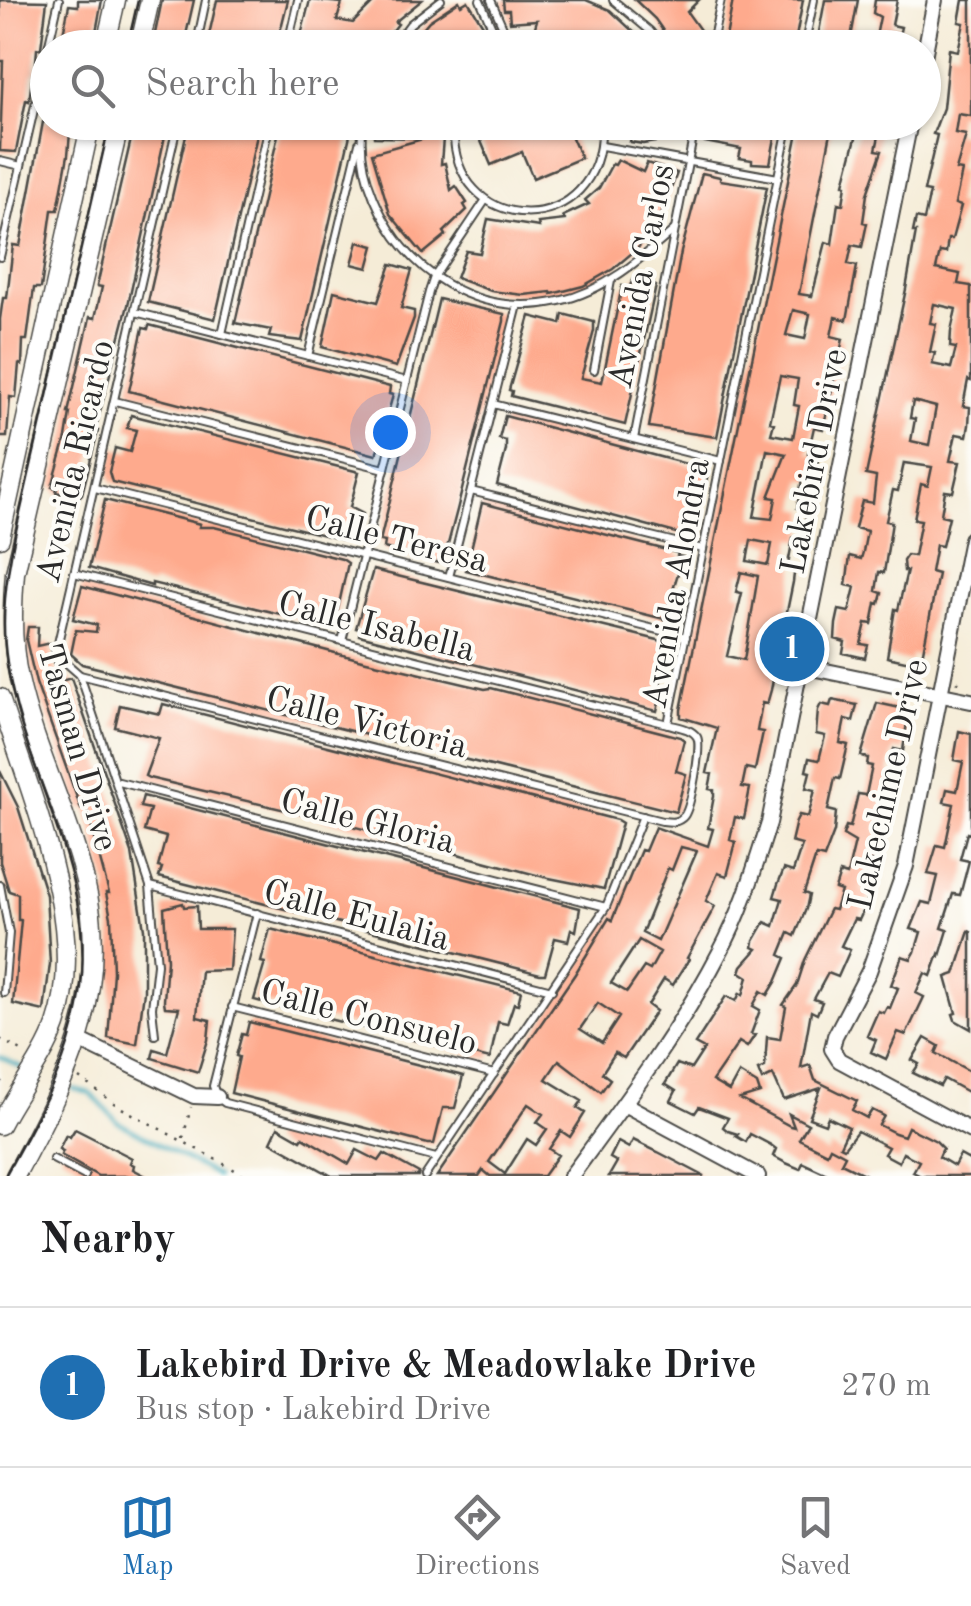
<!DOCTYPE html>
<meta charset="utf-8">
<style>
:root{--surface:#fff;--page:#f6f6f6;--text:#202124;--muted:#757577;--line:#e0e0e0;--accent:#1f6fb2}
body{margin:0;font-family:"Old Standard TT",serif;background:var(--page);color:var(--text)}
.you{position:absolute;left:390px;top:432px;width:35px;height:35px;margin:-25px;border:8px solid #fff;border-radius:50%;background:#1a73e8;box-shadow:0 0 0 15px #1a73e833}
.badge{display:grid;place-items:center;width:65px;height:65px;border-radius:50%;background:var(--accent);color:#fff;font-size:32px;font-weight:700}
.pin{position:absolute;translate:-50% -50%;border:5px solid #fff;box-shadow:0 2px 10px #0006}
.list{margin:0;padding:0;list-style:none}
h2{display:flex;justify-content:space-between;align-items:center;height:130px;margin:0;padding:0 40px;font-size:42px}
h2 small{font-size:32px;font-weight:400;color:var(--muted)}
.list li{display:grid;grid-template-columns:65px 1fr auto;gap:30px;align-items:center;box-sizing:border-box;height:160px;padding:0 40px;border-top:2px solid var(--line)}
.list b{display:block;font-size:38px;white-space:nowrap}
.list p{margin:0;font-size:32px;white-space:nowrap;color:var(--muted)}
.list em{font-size:32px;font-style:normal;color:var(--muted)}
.icon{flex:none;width:55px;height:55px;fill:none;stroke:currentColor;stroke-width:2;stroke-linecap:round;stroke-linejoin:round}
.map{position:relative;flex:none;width:971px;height:1176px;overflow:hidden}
.search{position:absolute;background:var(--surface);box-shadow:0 2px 8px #0004;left:30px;right:30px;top:30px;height:110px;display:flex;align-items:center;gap:25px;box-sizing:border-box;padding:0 35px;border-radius:55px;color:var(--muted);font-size:38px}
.sheet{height:290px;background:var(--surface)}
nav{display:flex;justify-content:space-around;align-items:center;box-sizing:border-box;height:140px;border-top:2px solid var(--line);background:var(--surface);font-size:28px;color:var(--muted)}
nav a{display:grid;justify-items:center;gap:5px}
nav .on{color:var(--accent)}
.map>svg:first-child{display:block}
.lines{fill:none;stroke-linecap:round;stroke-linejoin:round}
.stream{stroke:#3facbd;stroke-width:4}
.building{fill:#feaa8d;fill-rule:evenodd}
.service-casing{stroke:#494845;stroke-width:10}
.minor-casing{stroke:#494845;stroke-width:18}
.tertiary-casing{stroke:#494845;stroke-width:21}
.path{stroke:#494845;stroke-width:2.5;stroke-dasharray:2.5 8;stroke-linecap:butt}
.service{stroke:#fff;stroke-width:6}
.minor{stroke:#fff;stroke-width:14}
.tertiary{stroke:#fff;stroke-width:18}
.tram{stroke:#2b2b2b;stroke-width:2.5}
.labels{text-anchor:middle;stroke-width:8;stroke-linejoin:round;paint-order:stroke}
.street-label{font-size:35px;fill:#2b2b2b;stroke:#fdfcf7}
</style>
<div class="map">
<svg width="971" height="1176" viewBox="0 0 971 1176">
<rect width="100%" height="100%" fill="#fdfcf7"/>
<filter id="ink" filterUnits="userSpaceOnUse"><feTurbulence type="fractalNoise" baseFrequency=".01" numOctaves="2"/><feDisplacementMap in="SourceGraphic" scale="20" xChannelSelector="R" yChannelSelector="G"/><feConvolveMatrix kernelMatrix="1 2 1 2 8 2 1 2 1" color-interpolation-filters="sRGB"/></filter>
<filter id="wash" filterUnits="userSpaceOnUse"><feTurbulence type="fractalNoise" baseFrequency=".0048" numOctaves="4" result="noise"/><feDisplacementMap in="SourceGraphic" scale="40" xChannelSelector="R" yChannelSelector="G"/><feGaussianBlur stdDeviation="2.25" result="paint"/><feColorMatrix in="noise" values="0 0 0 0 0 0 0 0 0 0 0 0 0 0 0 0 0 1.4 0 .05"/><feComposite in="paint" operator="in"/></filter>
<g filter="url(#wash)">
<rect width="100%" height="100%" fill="#f5ecd7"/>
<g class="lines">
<g class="stream">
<polyline points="0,1057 23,1068"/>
<polyline points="73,1089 90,1093 118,1122 217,1176"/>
</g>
</g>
<g id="blocks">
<g class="building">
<polygon points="0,0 47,1 41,48 37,49 35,73 33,73 29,101 26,100 16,152 0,151 3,61 0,61"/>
<polygon points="78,0 102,0 93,48 60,48 69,5 78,6"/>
<polygon points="162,0 194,0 183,48 152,48"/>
<polygon points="217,0 288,0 276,48 206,48"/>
<polygon points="310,0 342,3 337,20 353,23 376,0 422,0 395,22 398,24 379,48 301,48 302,43 299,43"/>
<polygon points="503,0 586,0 610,10 651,48 605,48 593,39 588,48 529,48 537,20 510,22 509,10 504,10"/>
<polygon points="635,0 699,0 687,12 705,37 691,48 675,48 655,19"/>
<polygon points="733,0 803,0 794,48 724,48"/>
<polygon points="825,0 858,0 849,48 816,48"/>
<polygon points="875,0 897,0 892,25 901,27 896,48 874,46 880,17 873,13"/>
<path d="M963,0H971V116L958,114L955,133L966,135L956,170L962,171L955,204L961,206L952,239H948L946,253L940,252L936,269L960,274L958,284L971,286V381L968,380L963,406L970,407L969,425L967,436L956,434L950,461L960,462L953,492L945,491L941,515L949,517L942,546L936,545L931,572L938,574L922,657L911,655L910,662L887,657L895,609L898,610L907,571H904L903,561L907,555L914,556L921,520L914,519L921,484L928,486L932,467L904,463L898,491L893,490L886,521L892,522L884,573L879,572L876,591L882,593L879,604L876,603L872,624L866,623L861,644L868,645L865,658L843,653L845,642L835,639L836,624L839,610L849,612L855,587L846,585L850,556L861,559L863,552L867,531L855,528L862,501L873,503L876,477L866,475L906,289L916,232H913L916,218L924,220L930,192L924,191L937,135L933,134L943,108L949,49L958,51L964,23L959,22ZM934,304L956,309L951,331L950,347L956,348L951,368L932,364L935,353L930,352L936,324L930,323ZM913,401L936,407L929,445L911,441L915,419L910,418Z"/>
<polygon points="459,1 461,5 468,1 483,25 481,27 486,34 484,36 492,48 406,48 429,21"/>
<polygon points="43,122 71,122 68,155 58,210 52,210 41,288 34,288 27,340 23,340 22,365 19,364 16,398 10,397 7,437 0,437 0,319 3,298 7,298 13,245 20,246"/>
<polygon points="135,122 168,122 128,305 95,431 98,431 82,494 78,498 56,492 57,488 52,487 66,438 70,413 68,413 89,322 90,317 95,318 102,287 97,286"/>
<polygon points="189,122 260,122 215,319 148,302"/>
<polygon points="281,122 353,122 302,341 269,337 271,330 235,323"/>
<polygon points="444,122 439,137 443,138 441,164 445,163 451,190 456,186 467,203 464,205 467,210 444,232 446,235 423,254 390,214 372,153 426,138 374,137 373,123"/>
<polygon points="473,122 540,122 545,133 566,124 581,158 533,178 522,152 491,165"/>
<polygon points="633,122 678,122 680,138 643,144 630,142"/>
<polygon points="709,122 735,125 735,122 778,122 770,164 752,163 752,160 739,158 741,149 705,142"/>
<path d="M800,122H833L799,294L812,296L826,242L832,244L838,203L843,204L846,185L844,184L860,122H882L876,150L882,151L867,194L863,222L867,223L862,247L852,245L848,264L857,266L847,320L835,317L831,336L843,339L823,429L814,427L808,454L819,456L813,481L802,479L797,508L807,510L804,527L802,540L793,538L788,564L795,566L793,582L771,690L767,704L762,703L757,731L763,732L755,770L746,768L742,787L750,788L744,819L735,817L730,840L736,842L727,876L718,873L706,901L715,906L687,958L689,959L673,985L664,979L648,1005L656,1011L624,1058L615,1053L602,1073L610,1079L601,1092L559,1060L546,1079L582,1101L577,1108L585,1113L570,1137L561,1131L549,1149L558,1155L543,1176H490L483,1170L479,1176H437L575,974L609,918L612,920L641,850L645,851L655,827L708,846L713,829L708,828L714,796V790L709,789L712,774L707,773L717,728L681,717V710ZM793,310L810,314L805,339L786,335ZM780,376L798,379L794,405L799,406L793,438L771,434L774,423L770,422ZM767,450L786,454L769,497L776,498L772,519L754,517ZM751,540L772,544L768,565L747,561ZM741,572L758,576L744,660L727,656L742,593L736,592ZM681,847L697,851L658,941L642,933L668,868L672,870ZM639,940L660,952L650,970L644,967L627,992L611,983ZM598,1003L619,1017L602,1043L580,1029ZM528,1104L543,1114L537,1122L547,1129L536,1145L527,1139L505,1174L489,1162Z"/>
<polygon points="618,160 643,172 647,163 677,173 660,218 638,248 613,269 583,286 552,294 551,292 524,295 491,291 456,278 466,251 480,253 488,219 539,227 538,223 565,220 563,216 589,204 585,200 599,188 612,164 615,165"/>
<polygon points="702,173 720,177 720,180 767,187 717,437 649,427 681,252"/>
<polygon points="358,242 374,246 368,268 352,264"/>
<polygon points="391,264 412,270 401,308 414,311 414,318 396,367 322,347 334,291 378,302"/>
<polygon points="635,277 656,286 625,425 511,396 512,391 509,390 530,316 561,324 563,314 594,322 594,331 581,378 602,382 622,286 629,287"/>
<polygon points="439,299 504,314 504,321 457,510 444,559 440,558 438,563 384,548 385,542 380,541"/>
<polygon points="149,325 390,387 389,394 393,395 376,455 129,391 143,328 148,329"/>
<polygon points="131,415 359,472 350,507 363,514 356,543 112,482 109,472 115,448 130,452 136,430 127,428"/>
<polygon points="505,416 709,470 693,534 688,533 687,536 497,485 506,450 506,441 499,439"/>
<polygon points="105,500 200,524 199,527 214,527 342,559 348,563 334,627 152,583 152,586 89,568"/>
<polygon points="482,503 678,553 677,556 683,557 664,619 466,570"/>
<polygon points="373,570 670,643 669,647 673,648 658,689 662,690 657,711 359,635 360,629 356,628"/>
<polygon points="82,586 358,659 485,689 491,688 680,737 684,740 676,771 686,774 676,812 82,664 71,654 76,630 96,632 97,625 73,619"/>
<polygon points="28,627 38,627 37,646 50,643 58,682 71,678 132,853 144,929 144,992 137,1044 108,1038 113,972 111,918 106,893 109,893 86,807 81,809 36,683 26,640"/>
<polygon points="832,700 857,705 853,721 845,719 840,743 848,745 840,779 835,778 828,810 836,812 834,832 824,858 816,856 804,893 809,895 806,909 795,936 789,933 780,955 786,958 776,982 768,995 761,991 753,1006 760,1010 751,1034 755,1035 747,1047 739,1042 712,1081 729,1091 739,1073 757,1084 760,1093 740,1099 790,1126 794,1127 789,1114 808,1124 799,1139 827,1153 830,1147 845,1155 841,1163 868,1176 831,1176 803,1163 800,1169 786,1163 773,1156 776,1149 771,1145 750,1134 746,1142 736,1136 738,1134 728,1131 723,1127 728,1118 699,1107 695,1113 671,1101 676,1091 665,1084 677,1064 691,1069 704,1049 695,1044 726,996 736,1001 740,993 743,995 748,977 740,972 742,966 757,949 753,947 754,941 765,922 774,926 782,899 774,897 778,884 784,869 793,872 802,845 791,842 796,821 799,815 808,817 815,790 806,788 810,772 806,771 809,758 819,760 825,736 816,734 818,710 821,704 830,706"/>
<polygon points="877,703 900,708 898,720 907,722 903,751 894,749 888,774 897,776 894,798 891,805 882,803 876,832 886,835 877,862 871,861 861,890 870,893 866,905 859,920 854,919 841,946 850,950 838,977 828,973 814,999 822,1002 817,1014 811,1011 801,1068 810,1065 815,1080 857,1101 852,1110 867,1118 872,1110 884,1116 879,1125 895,1133 904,1136 908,1127 936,1141 943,1148 939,1157 954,1166 960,1155 971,1161 971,1176 921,1176 913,1172 919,1161 903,1153 899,1162 884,1154 888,1147 857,1131 844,1148 840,1146 849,1127 828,1117 825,1124 809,1118 821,1088 784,1100 773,1075 762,1080 758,1070 765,1067 767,1037 780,1039 786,1007 783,1005 797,985 805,960 830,909 835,910 841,891 835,889 840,873 847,875 855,842 843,835 846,826 850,827 858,794 866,795 872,766 867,765 868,758 861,756"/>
<polygon points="163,704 617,820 622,823 604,889 544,877 345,824 149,778 145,776 159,738 115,727 120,705 160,714"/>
<polygon points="959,731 971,734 971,828 970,834 967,833 960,859 969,861 960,895 953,894 942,928 948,930 940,956 939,954 931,976 925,973 916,993 924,997 906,1035 898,1032 886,1059 871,1052 876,1040 867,1036 878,1011 884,1013 887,1007 890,1008 898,988 891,985 902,956 911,959 915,952 921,932 911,929 922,902 931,904 938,876 928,874 937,845 945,847 954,804 944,802 947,789 957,791 963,762 954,760"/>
<polygon points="0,771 18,807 46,895 50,964 44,1011 13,1004 21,920 18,920 18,894 9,891 0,862"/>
<polygon points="143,796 580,908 576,931 571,929 568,941 555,938 545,974 540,974 159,877 162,868 158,867 166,837 144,831 150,809 140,807"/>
<polygon points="183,903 184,907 197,906 198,929 232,929 229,970 201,971 197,1017 210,1020 208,1040 198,1072 152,1058 154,1049 167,1053 179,1008 165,1007 164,1001 167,960 164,908"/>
<polygon points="270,929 521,991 518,1004 514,1003 507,1024 498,1022 490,1059 276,1006 254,1000 265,963 261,962"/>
<polygon points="969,931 971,932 971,1029 955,1020 953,1014 956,1013 946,977 955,974"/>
<polygon points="249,1022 463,1076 455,1108 443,1108 434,1144 428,1144 231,1093 239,1057 236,1056 242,1034 246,1035"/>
<polygon points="925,1038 939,1046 936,1053 971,1072 971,1094 944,1079 940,1086 913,1073 919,1064 912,1060"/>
<polygon points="278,1127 301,1140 303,1137 349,1164 357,1150 379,1161 384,1154 419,1173 418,1176 332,1176 271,1142"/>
<polygon points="75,1129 132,1158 130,1163 134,1165 133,1169 146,1176 98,1176 61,1155 63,1151 59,1149 66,1135 70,1137"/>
<polygon points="633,1140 658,1152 704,1176 609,1176 617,1162 610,1158 618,1142 629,1148"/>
</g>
</g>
</g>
<g filter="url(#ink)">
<use href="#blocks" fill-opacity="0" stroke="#494845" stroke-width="2.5"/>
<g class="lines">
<g class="service-casing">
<g id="service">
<polyline points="480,0 501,48"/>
<polyline points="491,0 512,48"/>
<polyline points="613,0 650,31 663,48"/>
<polyline points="48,48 59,0"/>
<polyline points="196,48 206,0"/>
<polyline points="287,48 298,0"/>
<polyline points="392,48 410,24 441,0"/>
<polyline points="711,48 721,0"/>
<polyline points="804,48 814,0"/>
<path d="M363,122C359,148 364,174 374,198C405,273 477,319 559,301C605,291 641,259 675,229"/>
<path d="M454,122C446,241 607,244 601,122"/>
<polyline points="602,146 778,178"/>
<polyline points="0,161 21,166"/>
<polyline points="0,257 48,49"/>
<polyline points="135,312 407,381"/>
<polyline points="222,334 270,122"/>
<polyline points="308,356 359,143"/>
<polyline points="594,370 611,281"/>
<polyline points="115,401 385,469"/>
<polyline points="493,404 721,461"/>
<polyline points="634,439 696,122"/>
<polyline points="95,488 686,637"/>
<polyline points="471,491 703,549"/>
<path d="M74,573L668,724C678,727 691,728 697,737C702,746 691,807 684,816C678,823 671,822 662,821L80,675"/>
<polyline points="449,577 518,305"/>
<polyline points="342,641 429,292 434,277 485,201"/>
<polyline points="668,724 789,122"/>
<polyline points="119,782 606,907"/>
<polyline points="0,885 9,933 4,993"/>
<polyline points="150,886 552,990"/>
<polyline points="257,913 213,1086 217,1097 225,1103 436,1158"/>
<polyline points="232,1007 494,1074"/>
<polyline points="155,1035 152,1008 157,964 150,886 80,675 64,661 58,643 178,122"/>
<polyline points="53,1159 85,1176"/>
<polyline points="425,1176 606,907 643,816"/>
</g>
</g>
<g class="minor-casing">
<g id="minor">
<polyline points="924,57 935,0"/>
<polyline points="971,539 906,866 869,971 835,1036 832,1049 839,1060 971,1131"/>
<polyline points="802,666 971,701"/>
<polyline points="79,1040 194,1096 217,1097"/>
<polyline points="624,1104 758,1176"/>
<path d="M571,1176C624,1104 679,1031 720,952C742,912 755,867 769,823L910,122"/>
</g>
</g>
<g class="tertiary-casing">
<g id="tertiary">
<polyline points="105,48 116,0"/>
<polyline points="139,48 150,0"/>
<polyline points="0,538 91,122"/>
<path d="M0,698C29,793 90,928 56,1025C43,1061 17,1091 0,1125"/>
<path d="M15,1176C66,1082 112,992 85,881C68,812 34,748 19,679C11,644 12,608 15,573L120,122"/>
</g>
</g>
<g class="path">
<polyline points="957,683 960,681"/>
<polyline points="0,1039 25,1053"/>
<polyline points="79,1078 118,1106 246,1176"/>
<polyline points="0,1081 8,1086"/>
<polyline points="183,1138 191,1107"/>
</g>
<use href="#service" class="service"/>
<use href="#minor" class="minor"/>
<use href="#tertiary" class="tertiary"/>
<g class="tram">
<polyline points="127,48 138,0"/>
<path d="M5,1176C38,1116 73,1056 81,987C94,870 24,774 7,663C0,619 6,578 15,535L110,122"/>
</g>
</g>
</g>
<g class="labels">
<g class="street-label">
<text transform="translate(640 276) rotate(-79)" y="12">Avenida Carlos</text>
<text transform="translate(74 461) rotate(-77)" y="12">Avenida Ricardo</text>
<text transform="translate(813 461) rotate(-79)" y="12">Lakebird Drive</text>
<text transform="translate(397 538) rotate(14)" y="12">Calle Teresa</text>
<text transform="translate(675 583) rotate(-80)" y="12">Avenida Alondra</text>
<text transform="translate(377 625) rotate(14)" y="12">Calle Isabella</text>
<text transform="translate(367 721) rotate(14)" y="12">Calle Victoria</text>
<text transform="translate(79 747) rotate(74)" y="12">Tasman Drive</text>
<text transform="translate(887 784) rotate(-77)" y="12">Lakechime Drive</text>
<text transform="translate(368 820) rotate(14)" y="12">Calle Gloria</text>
<text transform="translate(357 914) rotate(15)" y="12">Calle Eulalia</text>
<text transform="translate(369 1016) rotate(14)" y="12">Calle Consuelo</text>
</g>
</g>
</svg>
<div class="you"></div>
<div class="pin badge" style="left:792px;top:649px">1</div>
<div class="search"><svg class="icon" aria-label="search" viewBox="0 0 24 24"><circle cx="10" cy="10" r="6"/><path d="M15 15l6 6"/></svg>Search here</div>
</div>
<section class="sheet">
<h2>Nearby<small></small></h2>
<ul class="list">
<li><span class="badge">1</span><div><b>Lakebird Drive &amp; Meadowlake Drive</b><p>Bus stop · Lakebird Drive</p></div><em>270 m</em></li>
</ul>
</section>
<nav>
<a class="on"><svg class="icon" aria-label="map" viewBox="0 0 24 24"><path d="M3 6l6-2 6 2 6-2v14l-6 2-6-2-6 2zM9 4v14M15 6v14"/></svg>Map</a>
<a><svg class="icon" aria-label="directions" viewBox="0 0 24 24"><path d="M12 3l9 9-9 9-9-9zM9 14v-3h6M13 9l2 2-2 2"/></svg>Directions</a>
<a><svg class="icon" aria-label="saved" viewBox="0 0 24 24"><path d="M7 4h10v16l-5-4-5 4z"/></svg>Saved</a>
</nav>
